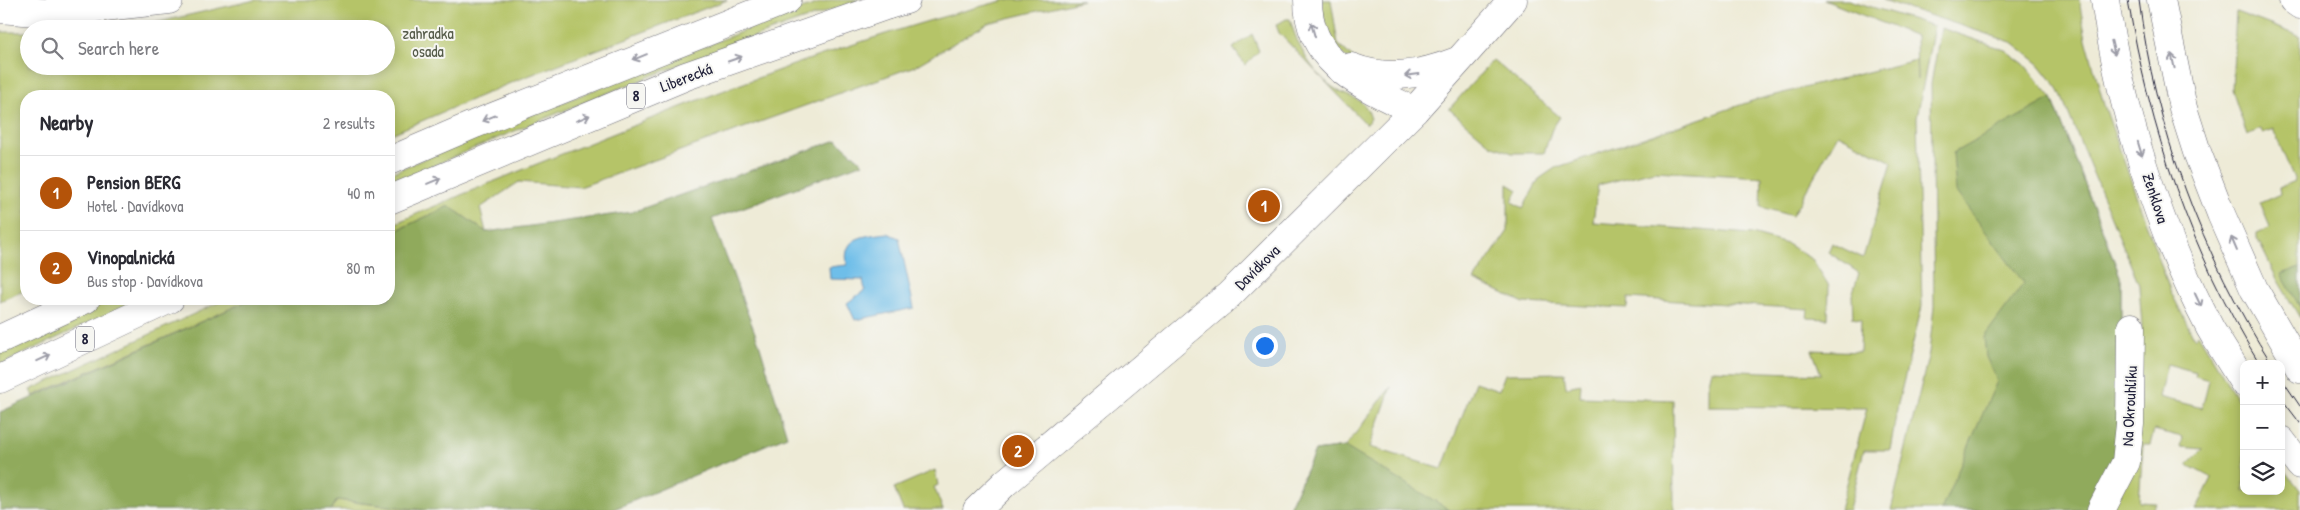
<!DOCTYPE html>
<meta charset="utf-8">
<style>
:root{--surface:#fff;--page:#f2f2f3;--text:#2b2b33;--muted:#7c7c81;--line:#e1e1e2;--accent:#b45309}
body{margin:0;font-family:"Patrick Hand",sans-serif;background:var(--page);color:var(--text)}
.controls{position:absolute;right:15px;bottom:15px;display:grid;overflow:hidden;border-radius:10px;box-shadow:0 2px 12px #0003}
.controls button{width:45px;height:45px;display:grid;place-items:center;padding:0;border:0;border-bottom:1px solid var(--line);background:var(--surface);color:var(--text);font:25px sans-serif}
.you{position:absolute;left:1264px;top:345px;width:18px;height:18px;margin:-12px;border:4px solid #fff;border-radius:50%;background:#1a73e8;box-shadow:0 0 0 8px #1a73e833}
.badge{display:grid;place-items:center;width:32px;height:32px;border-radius:50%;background:var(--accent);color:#fff;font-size:16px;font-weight:700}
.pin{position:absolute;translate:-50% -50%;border:2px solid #fff;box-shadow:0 1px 5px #0006}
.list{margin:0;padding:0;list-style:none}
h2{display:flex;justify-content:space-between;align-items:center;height:65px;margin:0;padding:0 20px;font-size:21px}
h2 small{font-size:16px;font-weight:400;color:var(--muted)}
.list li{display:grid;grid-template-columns:32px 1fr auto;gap:15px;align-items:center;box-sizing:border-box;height:75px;padding:0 20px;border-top:1px solid var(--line)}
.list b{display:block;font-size:19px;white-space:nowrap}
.list p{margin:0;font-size:16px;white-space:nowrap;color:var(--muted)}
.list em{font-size:16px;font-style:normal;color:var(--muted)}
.icon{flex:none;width:28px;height:28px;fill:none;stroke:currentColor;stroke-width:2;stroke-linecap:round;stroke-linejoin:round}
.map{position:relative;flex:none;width:2300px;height:510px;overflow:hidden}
.search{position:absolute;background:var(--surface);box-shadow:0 2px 12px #0003;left:20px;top:20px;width:375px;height:55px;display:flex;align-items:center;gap:12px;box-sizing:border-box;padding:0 18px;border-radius:28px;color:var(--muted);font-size:19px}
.panel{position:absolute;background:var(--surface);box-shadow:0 2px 12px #0003;left:20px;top:90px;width:375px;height:215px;border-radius:20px}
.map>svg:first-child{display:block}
.green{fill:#b5c467;stroke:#6c7351;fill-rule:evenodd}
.forest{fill:#90aa5c;stroke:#59664c}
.water{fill:#6ebee9;stroke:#487092}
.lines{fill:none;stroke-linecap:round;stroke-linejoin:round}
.minor-casing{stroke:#696872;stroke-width:29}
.major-casing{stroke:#696872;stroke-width:29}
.highway-casing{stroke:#696872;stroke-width:29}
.minor{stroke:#fff;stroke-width:28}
.major{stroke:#fff;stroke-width:28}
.highway{stroke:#fff;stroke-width:28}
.tram{stroke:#22223b;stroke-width:1}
.oneway{stroke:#9c9ca7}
.labels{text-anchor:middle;stroke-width:4;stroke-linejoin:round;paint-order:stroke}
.shield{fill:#f6f6f2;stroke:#626272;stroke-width:1}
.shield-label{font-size:15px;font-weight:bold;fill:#22223b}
.park-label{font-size:16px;fill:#555b4a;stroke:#f6f6f2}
.street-label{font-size:16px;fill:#22223b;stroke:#f6f6f2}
</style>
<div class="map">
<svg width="2300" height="510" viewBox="0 0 2300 510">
<rect width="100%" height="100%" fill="#f6f6f2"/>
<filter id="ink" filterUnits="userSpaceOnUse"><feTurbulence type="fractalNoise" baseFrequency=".02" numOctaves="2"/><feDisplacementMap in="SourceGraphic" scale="10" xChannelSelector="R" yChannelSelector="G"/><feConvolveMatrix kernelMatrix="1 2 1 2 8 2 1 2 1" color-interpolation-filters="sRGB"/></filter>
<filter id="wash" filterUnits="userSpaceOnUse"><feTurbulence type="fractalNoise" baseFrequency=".0096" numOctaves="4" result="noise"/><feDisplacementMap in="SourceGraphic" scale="20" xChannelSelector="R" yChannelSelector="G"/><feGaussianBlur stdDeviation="1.12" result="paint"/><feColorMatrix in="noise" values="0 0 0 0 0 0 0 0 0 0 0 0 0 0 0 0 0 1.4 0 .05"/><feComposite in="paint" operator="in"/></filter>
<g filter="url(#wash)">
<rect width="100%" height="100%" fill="#eeebd7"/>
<g class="green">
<polygon points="255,0 727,0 515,81 389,135 389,96 26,96 26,290 0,301 0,32 29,32 29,66 386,66 386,29 128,29"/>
<path d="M829,0H860C700,54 543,117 389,185V174L467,140L789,13Z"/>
<path d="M1006,0H1083L988,23L915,66L580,187L519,182L480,208L486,232L449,206L389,234V226C468,191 549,159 630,127C753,78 877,32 1006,0Z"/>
<path d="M1322,0H1331L1338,44L1353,58L1347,59C1332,42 1322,24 1322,0Z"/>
<polygon points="1824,0 1849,0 1934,26 1917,118 1922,306 1898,404 1890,450 1864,450 1849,510 1840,510 1867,408 1708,406 1708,382 1711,370 1821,374 1812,350 1860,352 1861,320 1853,318 1852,295 1859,273 1828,252 1832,243 1863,258 1892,162 1838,134 1792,216 1761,207 1762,177 1654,171 1598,185 1593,222 1752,234 1787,244 1813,260 1829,286 1828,319 1807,318 1808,309 1628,298 1627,308 1524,303 1474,280 1508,231 1508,184 1518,190 1512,202 1523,208 1539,179 1555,168 1755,100 1916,60 1917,80 1916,36"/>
<path d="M1883,0H2079L2086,39L2104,105L2170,290L2194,338L2198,334L2244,410V491H2281V465L2300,490V510H2196L2212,478L2187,465L2203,449L2180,447L2182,437L2154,430L2150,445H2143L2139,502L2156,503L2153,510H2107L2142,326L2139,285L2058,88L2039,64L2011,42ZM2167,364L2196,372L2195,376L2209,380L2202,408L2159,397Z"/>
<polygon points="2236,12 2300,36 2300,267 2282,274 2300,307 2300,318 2277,279 2257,238 2257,233 2270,227 2260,203 2280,194 2279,188 2295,181 2273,129 2263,133 2261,129 2247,135 2232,90"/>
<path d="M1286,19H1290C1297,46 1313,75 1337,90C1353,100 1365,97 1371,119L1366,124L1279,33L1276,25Z"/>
<polygon points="1941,28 2005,50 2024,64 2052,98 2121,279 2121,433 2091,510 1891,510 1929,353 1934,306 1931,84"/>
<polygon points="1252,34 1259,51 1245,65 1233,48"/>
<polygon points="1493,60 1560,117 1552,129 1544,153 1512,153 1491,145 1449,109"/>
<polygon points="113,299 139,299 0,365 0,352"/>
<polygon points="226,299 252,299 33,396 30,390"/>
<polygon points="1564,373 1566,387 1581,384 1580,397 1673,400 1674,510 1288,510 1315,451 1345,447 1391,387 1370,447 1442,469 1475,382 1499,390 1505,374"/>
<polygon points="935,470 938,485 934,487 943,510 903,510 894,488"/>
<polygon points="336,500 423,510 331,510"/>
</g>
<g class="forest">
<polygon points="2052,98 2121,279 2121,433 2111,468 2091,510 1941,510 1997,381 1986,357 1984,337 2024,283 1956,192 1953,153"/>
<polygon points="837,140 863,163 712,219 760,346 787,436 612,510 423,510 337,500 331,510 0,510 0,412 252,299 389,299 389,234 449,206 486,232 632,212"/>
<polygon points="2300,267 2300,307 2281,274"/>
<polygon points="1345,447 1450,510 1288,510 1315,451"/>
</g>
<path class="water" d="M887,233L899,238L914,308L855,320L847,303L865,290L863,280L830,279L829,267L847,265C842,236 864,236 887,233Z"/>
</g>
<g filter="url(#ink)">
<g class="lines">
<g class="minor-casing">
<g id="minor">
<polyline points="0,9 48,13 169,0"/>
<polyline points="977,510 1005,483 1229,295 1414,111"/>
<polyline points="2101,510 2126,462 2130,424 2131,327"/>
</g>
</g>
<g class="major-casing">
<g id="major">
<path d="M1308,0C1308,65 1364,86 1414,111L1513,0"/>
<path d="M2105,0C2120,108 2159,231 2210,328C2221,347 2233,365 2244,383"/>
<polyline points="2161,0 2183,108 2197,152 2221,214 2254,289 2300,369"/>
<polyline points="2293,0 2300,5"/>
<polyline points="888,5 906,0"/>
<path d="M1351,67C1387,81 1421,75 1457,61"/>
<polyline points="2281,440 2300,465"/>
</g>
</g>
<g class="highway-casing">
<g id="highway">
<polyline points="389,161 475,124 787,0"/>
<polyline points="389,200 686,76 888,5"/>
<polyline points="0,339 86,299"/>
<polyline points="0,379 170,299"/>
</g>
</g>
<use href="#minor" class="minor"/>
<use href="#major" class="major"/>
<use href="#highway" class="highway"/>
<g class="tram">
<path d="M2128,0C2150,130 2190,251 2260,364"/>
<path d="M2139,0C2155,128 2202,255 2272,364"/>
<polyline points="2281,378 2300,406"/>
<polyline points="2281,398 2300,423"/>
</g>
</g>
<defs><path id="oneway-shaft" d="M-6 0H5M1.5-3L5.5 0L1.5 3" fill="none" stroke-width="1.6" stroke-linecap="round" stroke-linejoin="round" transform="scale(1.25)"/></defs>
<g class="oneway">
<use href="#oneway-shaft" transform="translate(1313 30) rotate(-106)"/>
<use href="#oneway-shaft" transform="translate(2113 48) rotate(77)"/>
<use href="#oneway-shaft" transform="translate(640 57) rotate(158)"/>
<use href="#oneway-shaft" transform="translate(735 59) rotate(-19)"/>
<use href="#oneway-shaft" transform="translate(2173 61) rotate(-102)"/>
<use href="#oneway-shaft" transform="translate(1412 75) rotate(173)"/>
<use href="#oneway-shaft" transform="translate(489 118) rotate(158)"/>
<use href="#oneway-shaft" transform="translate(583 118) rotate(-22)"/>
<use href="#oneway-shaft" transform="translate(2140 149) rotate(73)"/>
<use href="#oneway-shaft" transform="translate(434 181) rotate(-23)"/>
<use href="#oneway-shaft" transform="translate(2234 244) rotate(-113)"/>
<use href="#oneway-shaft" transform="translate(2198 300) rotate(65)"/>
<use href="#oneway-shaft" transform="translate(44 358) rotate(-25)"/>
</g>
</g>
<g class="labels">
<g class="shield">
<rect x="627" y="83.5" width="18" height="25" rx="4"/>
<rect x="76" y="326.5" width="18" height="25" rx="4"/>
</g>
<g class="shield-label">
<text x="636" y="101">8</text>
<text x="85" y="344">8</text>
</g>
<g class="park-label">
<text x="428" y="39">zahradka<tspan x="428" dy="18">osada</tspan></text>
</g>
<g class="street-label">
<text transform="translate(686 77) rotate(-21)" y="6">Liberecká</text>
<text transform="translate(2156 198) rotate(72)" y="6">Zenklova</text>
<text transform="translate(1257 267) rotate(-45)" y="6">Davídkova</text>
<text transform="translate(2129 406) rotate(-87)" y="6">Na Okrouhlíku</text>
</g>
</g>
</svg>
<div class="controls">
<button>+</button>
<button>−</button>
<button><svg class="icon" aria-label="layers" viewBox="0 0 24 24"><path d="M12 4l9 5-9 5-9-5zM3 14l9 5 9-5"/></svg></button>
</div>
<div class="you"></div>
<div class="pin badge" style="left:1264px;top:206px">1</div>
<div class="pin badge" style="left:1018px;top:451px">2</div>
<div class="search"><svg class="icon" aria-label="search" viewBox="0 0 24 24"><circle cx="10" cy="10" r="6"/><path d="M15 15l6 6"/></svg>Search here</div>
<section class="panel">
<h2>Nearby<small>2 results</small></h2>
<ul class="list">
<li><span class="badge">1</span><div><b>Pension BERG</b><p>Hotel · Davídkova</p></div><em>40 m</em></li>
<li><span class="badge">2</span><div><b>Vinopalnická</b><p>Bus stop · Davídkova</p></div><em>80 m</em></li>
</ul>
</section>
</div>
